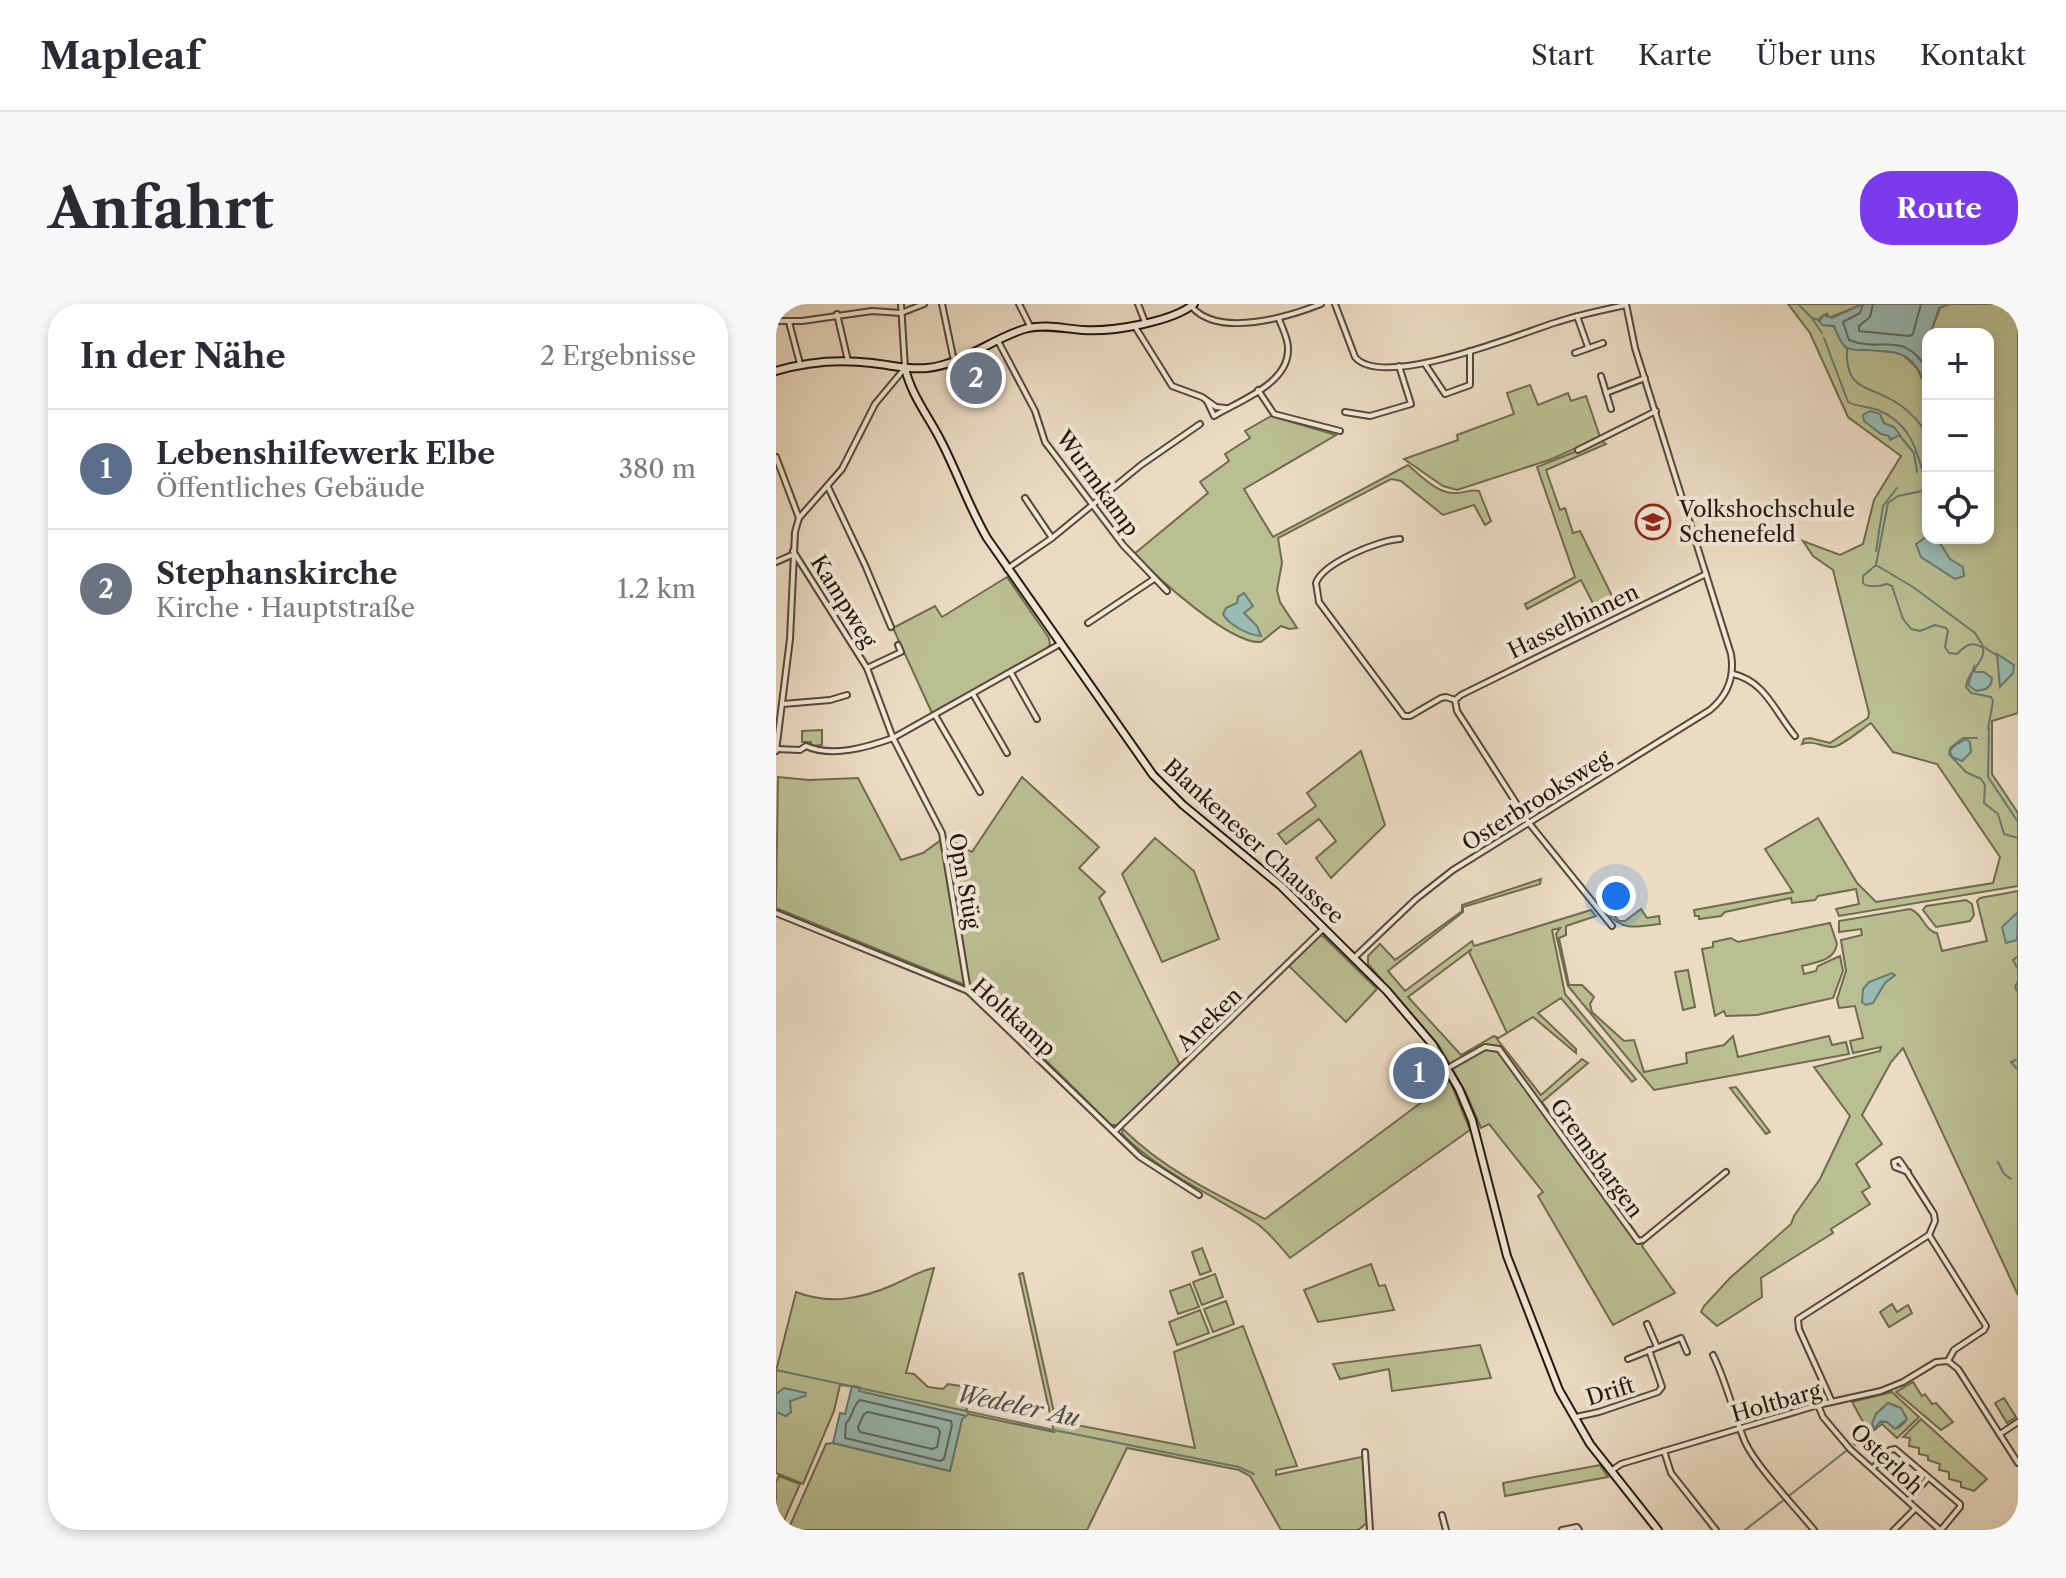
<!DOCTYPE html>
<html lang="de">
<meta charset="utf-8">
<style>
:root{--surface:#fff;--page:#f7f7f7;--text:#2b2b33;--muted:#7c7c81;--line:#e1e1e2;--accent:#7c3aed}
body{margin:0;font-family:"Libre Caslon Text",serif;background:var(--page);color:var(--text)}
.controls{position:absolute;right:24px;top:24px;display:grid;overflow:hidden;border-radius:16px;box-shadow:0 4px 12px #0003}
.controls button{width:72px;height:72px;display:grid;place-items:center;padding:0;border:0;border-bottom:2px solid var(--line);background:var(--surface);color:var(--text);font:40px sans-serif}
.you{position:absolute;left:840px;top:592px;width:28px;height:28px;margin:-20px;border:6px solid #fff;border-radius:50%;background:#1a73e8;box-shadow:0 0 0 12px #1a73e833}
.badge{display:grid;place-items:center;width:52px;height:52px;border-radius:50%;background:var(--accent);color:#fff;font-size:26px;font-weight:700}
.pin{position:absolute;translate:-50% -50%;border:4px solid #fff;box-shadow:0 2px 8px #0006}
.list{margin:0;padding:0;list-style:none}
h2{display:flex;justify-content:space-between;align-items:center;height:104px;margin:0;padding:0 32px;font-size:34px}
h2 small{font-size:26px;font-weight:400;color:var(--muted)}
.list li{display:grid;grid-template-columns:52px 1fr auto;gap:24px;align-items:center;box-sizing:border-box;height:120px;padding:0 32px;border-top:2px solid var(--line)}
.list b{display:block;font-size:30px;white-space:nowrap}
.list p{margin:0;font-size:26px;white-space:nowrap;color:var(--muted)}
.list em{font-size:26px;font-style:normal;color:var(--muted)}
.icon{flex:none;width:44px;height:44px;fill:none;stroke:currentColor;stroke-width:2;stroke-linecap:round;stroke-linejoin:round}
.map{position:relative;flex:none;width:1242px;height:1226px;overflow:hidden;border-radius:32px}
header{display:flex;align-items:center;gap:48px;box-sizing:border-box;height:112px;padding:0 40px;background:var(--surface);border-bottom:2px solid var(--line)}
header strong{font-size:38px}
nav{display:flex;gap:44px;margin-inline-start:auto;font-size:28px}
.intro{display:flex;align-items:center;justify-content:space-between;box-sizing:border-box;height:192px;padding:0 48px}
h1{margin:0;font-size:56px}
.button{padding:20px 36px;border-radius:32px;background:var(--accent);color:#fff;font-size:28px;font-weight:700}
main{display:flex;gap:48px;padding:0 48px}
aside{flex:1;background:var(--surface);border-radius:32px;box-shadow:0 4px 12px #0003}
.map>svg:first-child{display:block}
.green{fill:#babf92;stroke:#706b4f;stroke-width:2;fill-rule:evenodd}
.water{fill:#98bbb3;stroke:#6a7970;stroke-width:2}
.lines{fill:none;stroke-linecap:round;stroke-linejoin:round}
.shore{stroke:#5f6960;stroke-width:2}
.stream{stroke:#6a7970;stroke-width:2}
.minor-casing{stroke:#57483a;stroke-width:8}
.secondary-casing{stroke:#26170c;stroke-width:10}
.minor{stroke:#f2e8d8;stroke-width:4}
.secondary{stroke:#f2e8d8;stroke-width:6}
.labels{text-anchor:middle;stroke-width:8;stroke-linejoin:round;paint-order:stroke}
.street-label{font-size:22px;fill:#26170c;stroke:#f2e8d8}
.poi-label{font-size:22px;fill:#26170c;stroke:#f2e8d8;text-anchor:start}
.water-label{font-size:24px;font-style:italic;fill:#4e5046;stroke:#f2e8d8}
</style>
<header>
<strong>Mapleaf</strong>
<nav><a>Start</a><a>Karte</a><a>Über uns</a><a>Kontakt</a></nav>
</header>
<div class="intro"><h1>Anfahrt</h1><a class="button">Route</a></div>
<main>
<aside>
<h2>In der Nähe<small>2 Ergebnisse</small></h2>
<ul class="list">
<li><span class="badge" style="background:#5c6f8a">1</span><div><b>Lebenshilfewerk Elbe</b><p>Öffentliches Gebäude</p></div><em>380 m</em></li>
<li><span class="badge" style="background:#6b7280">2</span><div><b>Stephanskirche</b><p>Kirche · Hauptstraße</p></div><em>1.2 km</em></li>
</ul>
</aside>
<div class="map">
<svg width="1242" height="1226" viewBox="0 0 1242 1226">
<rect width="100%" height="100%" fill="#ebdbc3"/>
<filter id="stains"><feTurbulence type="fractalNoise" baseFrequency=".0025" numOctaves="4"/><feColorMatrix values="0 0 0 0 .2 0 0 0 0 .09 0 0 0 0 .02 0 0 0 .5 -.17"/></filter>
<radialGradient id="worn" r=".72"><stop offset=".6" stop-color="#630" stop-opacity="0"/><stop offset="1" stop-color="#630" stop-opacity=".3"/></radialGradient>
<g class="green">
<path d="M1012,0H1087L1053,14L1051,10L1044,14L1051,21L1059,23L1069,43L1125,49L1141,64L1152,87V234H1212V30H1154L1165,2L1174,0H1242V409L1216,417V470L1242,509V582L1063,612L1060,605L1083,600L1080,585L1042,592L1039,596L1016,599L1015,594L949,608L945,612L923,615V612H919L918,606L1017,588L989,545L1042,514L1081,579L1100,598L1217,579L1224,553L1161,460L1117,448L1095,419C1087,424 1065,443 1057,443C1045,443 1038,436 1026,440L1028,435L1034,434L1054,439L1092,414L1093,409L1057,266L1037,252L1027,237L1064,251L1087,240L1098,196L1125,152L1072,113L1034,29Z"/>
<polygon points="754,81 762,101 792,89 795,97 810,92 824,133 776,155 681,186 667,182 628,155 682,136 681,131 738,110 731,89"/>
<path d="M495,112L560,131L468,185L497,233L632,161C644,171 661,189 677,189C686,190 693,185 703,187L715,217L709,221L698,201L667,211L625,177L615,175L502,234L506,259L501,286L504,298L521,324L513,325L505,322L485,338C454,341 380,272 358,250L432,189L424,178L453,157L449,150L474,134L469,127Z"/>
<polygon points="826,137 830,140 770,166 784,206 789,204 797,229 804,227 843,306 825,315 805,276 751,305 749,300 799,273 761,163"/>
<polygon points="231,273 273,334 274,341 266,348 156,409 117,324 159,302 166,313"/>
<polygon points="46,426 46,441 35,442 35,438 26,438 26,427"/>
<polygon points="585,447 609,521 555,574 540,554 560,537 543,515 510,540 502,530 540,502 531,489"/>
<polygon points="2,473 33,476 82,474 125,556 147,549 165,536 171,534 196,548 246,473 323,543 303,564 329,588 323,594 404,761 342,821 335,821 197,684 0,604"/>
<polygon points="379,534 418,567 443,635 386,658 346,570"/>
<path d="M765,575L764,580L687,603V608L612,667L629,687L696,637L698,642L815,606L820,612L790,622V631L783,634L793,681H806L818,693L814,700L816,708L848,737L858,736L868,768L911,759L910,749L948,741L957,732L962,753L1053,732L1056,741L1070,738L1073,750L878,786L792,682L780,630L784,624L776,626L789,690L860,775L856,778L785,694L762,709L800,745V749L757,713L721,735L765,791L806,755L812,759L766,798L864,934L868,939L866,942L899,989L837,1021L762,892L767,888L713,820L705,824L690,789L663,742L592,660V652L604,640L619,656L686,607V601ZM696,645L693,648L731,729L722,734L718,732L685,751L632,693Z"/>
<path d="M1242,587V991L1127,744L1115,758L1086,811L1106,840L1080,860L1094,883L1086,888L1094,900L1055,925L1057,929L985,974L986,993L941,1022L925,1008L928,1002L954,974L1015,920L1018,912L1044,875L1074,812L1038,763L1104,747L1105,743L1077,749L1074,737L1087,734L1079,702L1063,704L1061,695L1070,667L1065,636L1086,631L1085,625L1063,628V617L1134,605C1147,609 1148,627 1161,629L1166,647L1211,637L1201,597L1204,594Z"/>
<polygon points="1190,596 1196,600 1198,611 1194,617 1160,623 1147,606 1150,602"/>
<path d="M865,605L871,614L883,612L884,620C863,622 849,628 833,611L836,609L843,617H849Z"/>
<path d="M1054,619L1061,640C1058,657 1041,658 1026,662L1028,670L1040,667L1042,662L1064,652L1067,667L1057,694L981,711L950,712L948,707L939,712L926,645L937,643V638L955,634L962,638Z"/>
<polygon points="544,631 548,633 601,685 570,718 513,662"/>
<polygon points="912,666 919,703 907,706 899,668"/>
<path d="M674,777L694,826L514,954C504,942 493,928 480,919C434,889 385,869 346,830L347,825C387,865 439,890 489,915Z"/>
<polygon points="960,783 994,828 990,830 954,784"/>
<polygon points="426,944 435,967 424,971 416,948"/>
<polygon points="595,960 603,982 609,981 618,1006 542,1018 528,986"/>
<path d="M158,964L130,1069L138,1070L152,1083L167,1085L172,1080L185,1082L192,1110L278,1128L243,970L247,969L280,1117L419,1144L398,1048L467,1022L521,1162L500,1166V1171L585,1153L589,1156L592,1218L582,1226H505L474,1172L463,1166L351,1144L311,1226H12L50,1140L57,1139L174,1167L186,1115L190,1112L82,1087L83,1083L64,1081L58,1107L27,1180L0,1169V1067L20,988C53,1001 85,995 117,981C131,975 143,967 158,964Z"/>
<polygon points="439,970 447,993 426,1001 417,978"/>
<polygon points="414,980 423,1003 402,1010 394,987"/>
<polygon points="450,997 458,1020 437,1028 428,1005"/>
<polygon points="1116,1000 1121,1008 1132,1001 1136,1009 1113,1023 1104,1008"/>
<polygon points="424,1006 433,1029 401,1041 393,1018"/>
<polygon points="704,1041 715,1074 616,1087 613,1065 564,1075 557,1060"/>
<polygon points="1137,1078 1146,1092 1149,1090 1156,1100 1160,1099 1177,1118 1165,1126 1120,1088"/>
<path d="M1116,1088L1143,1113L1121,1134L1106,1120L1079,1141L1077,1139L1092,1127L1076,1098ZM1112,1099L1125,1104L1129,1118L1122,1124L1111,1118H1104L1100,1110Z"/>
<polygon points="1228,1094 1240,1113 1231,1119 1219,1099"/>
<polygon points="1145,1115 1211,1175 1198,1187 1185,1183 1185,1178 1173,1175 1173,1168 1163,1166 1164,1160 1152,1156 1152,1152 1143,1150 1143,1144 1133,1142 1134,1134 1127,1133"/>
<polygon points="824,1161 832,1173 729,1192 727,1179"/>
<polygon points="3,1172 24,1180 6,1221 0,1219 0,1178"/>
</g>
<g class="water">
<path d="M1087,0H1174L1163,4L1154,30H1152V87C1137,48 1128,48 1089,46C1083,46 1076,47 1070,43C1064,40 1061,28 1058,22L1046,21L1043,17L1048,11L1056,14Z"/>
<polygon points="1094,107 1104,110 1108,119 1118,123 1124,131 1114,136 1113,132 1105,130 1088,117 1087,111"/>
<polygon points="1150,233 1162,236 1174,255 1187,263 1188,272 1179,275 1145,253 1140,240"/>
<path d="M468,289L477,302L468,309L481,322L485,332C472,331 453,321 447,310L450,304L461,299L462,293Z"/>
<polygon points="1221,350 1238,361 1237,369 1224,383"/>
<polygon points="1198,363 1199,368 1208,368 1216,374 1215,380 1210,385 1200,387 1192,381"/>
<polygon points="1190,435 1194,438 1195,448 1186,457 1176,453 1174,447 1178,442"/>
<polygon points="1242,608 1241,636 1230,639 1226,623"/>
<polygon points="1116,669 1119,671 1109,679 1097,699 1090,701 1086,698 1087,685 1093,678"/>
<polygon points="76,1082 83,1083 83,1087 190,1112 186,1115 174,1167 57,1139 64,1109 69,1110"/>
<polygon points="8,1084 30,1089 29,1092 14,1097 15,1108 10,1112 0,1108 0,1090"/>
<polygon points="1112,1099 1125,1104 1131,1115 1119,1125 1111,1118 1105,1117 1098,1125 1096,1119 1100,1110"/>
</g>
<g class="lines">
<g class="shore">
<path d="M1087,0L1084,9L1067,18L1073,36C1108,50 1125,24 1152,66"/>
<polyline points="1097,0 1094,13 1083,22 1083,27 1133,32 1137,30 1145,0"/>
<path d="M84,1096L175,1117L176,1121L168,1155L164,1157L69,1134L70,1119C77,1113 77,1100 84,1096Z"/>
<polygon points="92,1108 162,1124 164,1128 161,1143 156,1145 84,1128 82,1123 88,1110"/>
</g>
<g class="stream">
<polyline points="1022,0 1036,14 1043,16"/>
<polyline points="1037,16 1046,29"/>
<path d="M1048,34L1072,98C1081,103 1092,102 1102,106C1136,120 1141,148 1150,179"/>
<path d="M1071,44C1069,85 1089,81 1116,96C1131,104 1142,116 1152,131"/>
<polyline points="1124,132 1138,149 1141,168"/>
<path d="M1152,174L1146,187L1122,192L1112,199L1100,261L1087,272V279C1091,284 1106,282 1111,280L1116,282L1127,315L1135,325L1144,327L1159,321L1170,324L1172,327L1169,343L1173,349L1181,350C1189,342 1195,336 1207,344C1210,358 1191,367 1190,383L1195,389L1215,393L1217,397L1212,425"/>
<polyline points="1100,247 1107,202 1121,184"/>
<polyline points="1100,261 1137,283 1199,329 1207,342"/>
<polyline points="1208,343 1220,351"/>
<polyline points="1213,425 1212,473 1242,518"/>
<polyline points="1201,434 1187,434 1174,444 1173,450 1190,468 1205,475 1209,481 1208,499 1222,510 1228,530 1242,534"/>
<polyline points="1242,652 1237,656 1242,665"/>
<polyline points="1242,677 1239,683 1242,689"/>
<polyline points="1242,755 1235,758 1242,766"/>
<polyline points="1222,858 1228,870 1235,875"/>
<polyline points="0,1066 273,1125 463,1163 478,1170"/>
<polyline points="1014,1191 1070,1147"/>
<polyline points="1127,1213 1130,1210"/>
<polyline points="1119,1221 1124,1216"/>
<polyline points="969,1226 1009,1195"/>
<polyline points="1114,1226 1116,1224"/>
</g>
<g class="minor-casing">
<g id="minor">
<polyline points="166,0 178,57"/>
<polyline points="243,0 255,24"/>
<polyline points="362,0 369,18"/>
<path d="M559,0L579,53C606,86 741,31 778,19C802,11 826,6 850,1"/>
<path d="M416,3C443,34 512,13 545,0"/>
<polyline points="61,10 72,57"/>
<polyline points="801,12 812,43"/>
<polyline points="0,17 26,17 96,7 125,9 148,0"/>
<polyline points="13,18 24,60"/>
<polyline points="358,21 396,82 426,93 440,103 450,104"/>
<polyline points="222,37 259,107 269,138 347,241 391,287"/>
<polyline points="799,49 827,39"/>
<polyline points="649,60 669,90 694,81 694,47"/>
<polyline points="825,72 835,105"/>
<polyline points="482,86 498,110 564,127"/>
<polyline points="830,89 869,74"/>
<path d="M431,97L438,112C463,97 512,80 512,46C513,36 506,24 503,15"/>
<polyline points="569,108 594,112 635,100 623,62"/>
<polyline points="802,146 880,107"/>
<polyline points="0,153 23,214"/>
<polyline points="52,183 89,261 115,323"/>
<polyline points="249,194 276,234"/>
<path d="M624,235C603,236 547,259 540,279L543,298L628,412H634L665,394L670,393L679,396L681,407L753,519L836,622"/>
<polyline points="17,247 91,364 117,434 166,529 192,687"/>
<polyline points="0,258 16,251"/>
<polyline points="231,265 276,234 365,161 424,120"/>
<polyline points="312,319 378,275"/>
<polyline points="91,364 125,348 122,341"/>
<polyline points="235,369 261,415"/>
<path d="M957,370C989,377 999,408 1019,432"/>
<polyline points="197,390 231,449"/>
<polyline points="679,396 685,391 930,270"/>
<polyline points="7,400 54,396 71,391"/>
<polyline points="159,411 204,488"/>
<path d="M0,445L24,446L30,442C56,454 92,443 117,434L284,340"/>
<polyline points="0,447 14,335 19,228 23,214 66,165 99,100 129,64 125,0"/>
<polyline points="0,609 192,687 364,853 423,891"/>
<path d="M578,654L640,595L677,566L934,406C952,391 959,373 955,350L859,44L850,0"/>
<polyline points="672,764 709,743 723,745 862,937 867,936 950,868"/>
<polyline points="338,828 548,624"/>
<polyline points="1132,868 1119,863 1118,858 1123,856 1128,863 1158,910 1159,917 1153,931"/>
<polyline points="871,1020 881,1043"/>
<path d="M937,1051C951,1079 957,1109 969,1138C980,1162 1020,1204 1038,1226"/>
<polyline points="852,1055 905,1034 911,1048"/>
<polyline points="1172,1057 1182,1065 1242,1159"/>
<polyline points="1056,1098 1023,1025 1022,1015 1153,931 1210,1022 1208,1026 1178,1046 1172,1057"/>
<polyline points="1042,1101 1047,1113 1074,1145 1164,1226"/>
<polyline points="800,1113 823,1108 882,1088 886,1083 873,1046"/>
<polyline points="1224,1130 1242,1118"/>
<polyline points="888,1147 895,1169 940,1226"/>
<polyline points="589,1148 594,1226"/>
<polyline points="1097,1164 1114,1146 1119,1145 1184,1200 1184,1203 1165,1226"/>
<polyline points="835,1167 845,1160 1042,1101 1105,1087 1127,1078 1160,1058 1172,1057"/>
<polyline points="1132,1197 1152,1174"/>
<polyline points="666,1211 670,1226"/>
<polyline points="786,1226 801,1223 803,1226"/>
<polyline points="1118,1226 1139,1205"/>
</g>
</g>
<g class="secondary-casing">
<g id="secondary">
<path d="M129,64C135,91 153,113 165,137C182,170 193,203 211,234L377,471L407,501L505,582L611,687L657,741L683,785L696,816L731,952L783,1086L814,1140L882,1226"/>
<path d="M0,67C33,57 62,55 96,59C115,61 132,66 151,64C189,60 217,33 252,24C271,20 289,25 307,26C336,28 396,18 418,0"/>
</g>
</g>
<use href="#minor" class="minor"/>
<use href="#secondary" class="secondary"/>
</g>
<defs>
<g id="university-ring" transform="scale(1.8)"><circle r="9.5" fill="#f2e8d8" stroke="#8f2418" stroke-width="1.5"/><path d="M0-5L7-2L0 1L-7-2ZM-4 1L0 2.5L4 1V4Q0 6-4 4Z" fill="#8f2418"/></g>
</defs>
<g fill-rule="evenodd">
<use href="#university-ring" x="877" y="218"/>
</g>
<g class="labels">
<g class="street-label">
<text transform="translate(322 179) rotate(54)" y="8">Wurmkamp</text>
<text transform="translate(68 297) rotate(58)" y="8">Kampweg</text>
<text transform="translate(797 317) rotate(-26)" y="8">Hasselbinnen</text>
<text transform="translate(760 496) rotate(-32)" y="8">Osterbrooksweg</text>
<text transform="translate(478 537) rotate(42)" y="8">Blankeneser Chaussee</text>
<text transform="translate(189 577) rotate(80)" y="8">Opn Stüg</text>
<text transform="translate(238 713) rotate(42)" y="8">Holtkamp</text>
<text transform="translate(433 715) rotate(-44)" y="8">Aneken</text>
<text transform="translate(821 854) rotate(54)" y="8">Gremsbargen</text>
<text transform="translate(834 1087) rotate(-17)" y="8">Drift</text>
<text transform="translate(1000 1098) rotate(-16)" y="8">Holtbarg</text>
<text transform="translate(1111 1155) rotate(44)" y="8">Osterloh</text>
</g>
<g class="poi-label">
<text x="903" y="213">Volkshochschule<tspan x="903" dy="25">Schenefeld</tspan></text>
</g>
<g class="water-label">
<text transform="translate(242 1102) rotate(12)" y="8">Wedeler Au</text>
</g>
</g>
<rect width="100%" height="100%" filter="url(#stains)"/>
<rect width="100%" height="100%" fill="url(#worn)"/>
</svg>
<div class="controls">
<button>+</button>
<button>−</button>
<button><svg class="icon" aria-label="locate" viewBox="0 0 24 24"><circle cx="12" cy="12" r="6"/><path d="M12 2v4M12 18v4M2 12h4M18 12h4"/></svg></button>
</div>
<div class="you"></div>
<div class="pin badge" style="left:643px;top:769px;background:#5c6f8a">1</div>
<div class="pin badge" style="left:200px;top:74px;background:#6b7280">2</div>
</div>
</main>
